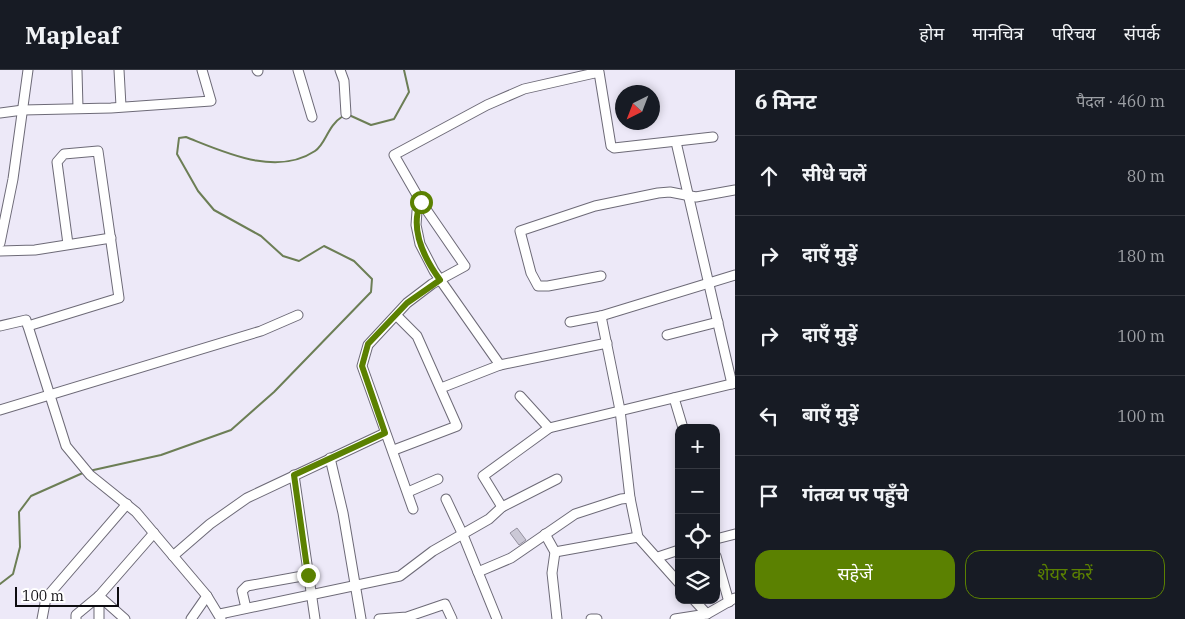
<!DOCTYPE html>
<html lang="hi">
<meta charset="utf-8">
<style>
:root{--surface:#171b24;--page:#242831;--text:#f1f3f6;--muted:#9ea1a6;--line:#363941;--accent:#5b8101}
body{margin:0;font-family:"IBM Plex Serif","Noto Sans Devanagari",serif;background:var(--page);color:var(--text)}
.controls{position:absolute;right:15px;bottom:15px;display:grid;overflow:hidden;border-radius:10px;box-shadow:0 2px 8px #0003}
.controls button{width:45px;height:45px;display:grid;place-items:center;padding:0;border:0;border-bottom:1px solid var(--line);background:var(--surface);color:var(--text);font:25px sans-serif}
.compass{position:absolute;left:615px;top:15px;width:45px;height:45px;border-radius:50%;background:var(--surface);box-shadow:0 2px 8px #0003;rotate:222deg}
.scale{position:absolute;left:15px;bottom:12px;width:104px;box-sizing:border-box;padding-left:5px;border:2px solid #0d0c10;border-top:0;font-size:14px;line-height:18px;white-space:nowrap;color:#0d0c10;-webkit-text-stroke:4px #fff;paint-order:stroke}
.stop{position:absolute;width:15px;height:15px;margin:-11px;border:4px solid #5b8101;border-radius:50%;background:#fff}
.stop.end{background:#5b8101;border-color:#fff;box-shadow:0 1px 5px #0008}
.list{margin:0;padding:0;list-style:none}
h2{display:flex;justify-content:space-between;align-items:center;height:65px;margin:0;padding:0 20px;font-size:21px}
h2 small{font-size:16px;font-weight:400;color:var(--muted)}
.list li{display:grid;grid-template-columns:32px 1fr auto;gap:15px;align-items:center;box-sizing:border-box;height:80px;padding:0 20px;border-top:1px solid var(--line)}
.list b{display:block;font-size:19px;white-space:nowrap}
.list em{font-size:16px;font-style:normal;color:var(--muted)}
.actions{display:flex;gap:10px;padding:15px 20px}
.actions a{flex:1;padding:11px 0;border:1px solid var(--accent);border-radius:15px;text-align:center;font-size:18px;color:var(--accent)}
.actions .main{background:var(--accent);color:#fff}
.icon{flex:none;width:28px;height:28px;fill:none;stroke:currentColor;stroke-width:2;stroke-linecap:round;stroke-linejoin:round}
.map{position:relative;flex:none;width:735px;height:549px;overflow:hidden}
header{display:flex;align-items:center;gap:30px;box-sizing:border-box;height:70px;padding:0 25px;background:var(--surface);border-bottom:1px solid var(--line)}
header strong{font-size:24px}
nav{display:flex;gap:28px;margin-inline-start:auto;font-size:18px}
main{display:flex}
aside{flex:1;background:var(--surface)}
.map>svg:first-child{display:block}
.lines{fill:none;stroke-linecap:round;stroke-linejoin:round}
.stream{stroke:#6c7e55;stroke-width:2}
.building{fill:#cbc8d6;stroke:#95919f}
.minor-casing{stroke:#6d6a77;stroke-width:11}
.minor{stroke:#fff;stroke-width:9}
.route{stroke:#5b8101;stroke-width:6}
</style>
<header>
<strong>Mapleaf</strong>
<nav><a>होम</a><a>मानचित्र</a><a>परिचय</a><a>संपर्क</a></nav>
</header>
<main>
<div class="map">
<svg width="735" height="549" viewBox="0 0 735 549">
<rect width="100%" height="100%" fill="#ede9f8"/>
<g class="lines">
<g class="stream">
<polyline points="349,45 371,55 394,49 409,22 404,0"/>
<path d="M89,401L161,385L231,360L274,322L371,222L372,209L354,191L324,176L299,191L283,186L261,166L214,140L198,121L177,84L179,68L186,67C224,82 276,107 315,81C326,74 327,56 343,46"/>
<polyline points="0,514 13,504 20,477 19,442 31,426 85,402"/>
</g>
</g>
<polygon class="building" points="517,458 526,470 519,475 510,463"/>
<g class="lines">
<g class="minor-casing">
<g id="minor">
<polyline points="119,0 121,36"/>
<polyline points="257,0 258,1"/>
<polyline points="298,0 312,47"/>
<polyline points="340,0 344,11 346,44"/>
<polyline points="77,1 78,38"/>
<polyline points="0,43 23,40 111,38 211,31 202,0"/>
<polyline points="676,72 732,314"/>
<polyline points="421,132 417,141 416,155 420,174 434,201 500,295 441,318"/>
<polyline points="0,173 13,109 28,0"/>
<polyline points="0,181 35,180 111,168"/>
<polyline points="601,206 548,216 538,216 531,203 520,161 595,136 658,123 670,122 696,127 735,120"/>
<polyline points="601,246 620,340 630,428 638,467 679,513"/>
<polyline points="570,252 601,246 735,205"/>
<polyline points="0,256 26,250 66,376 90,405 136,442 207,526 221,549"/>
<polyline points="28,256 119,228 98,81 64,84 57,92 68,174"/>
<polyline points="667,265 718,252"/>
<polyline points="500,295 607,273"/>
<polyline points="674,328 683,358"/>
<polyline points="0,340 261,261 298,245"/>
<polyline points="549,358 735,313"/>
<polyline points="394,380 457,356 417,266 397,246"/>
<polyline points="330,388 343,443 361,549"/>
<polyline points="294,405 315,549"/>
<polyline points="408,422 438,409"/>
<polyline points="446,429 463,465 497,549"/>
<polyline points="502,437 483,406 549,358 520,326"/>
<polyline points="413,439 362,296 368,275 407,233 432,214 465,196 421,132 394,85 487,35 524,19 599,2 611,76 614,78 713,67"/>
<polyline points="545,464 555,482 552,503 557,549"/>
<polyline points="716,469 735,464"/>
<polyline points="555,482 638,467"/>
<polyline points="173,486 210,454 247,428 385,363"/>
<polyline points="716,486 729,532"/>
<polyline points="658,487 679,480"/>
<polyline points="478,502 511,488 575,444 621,429 630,428"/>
<polyline points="99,526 125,549"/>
<polyline points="99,526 99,549"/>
<polyline points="694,530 707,544"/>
<polyline points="246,538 242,521 247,516 308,505"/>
<polyline points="220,544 400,506 433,481 489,449 502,437 557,409"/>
<polyline points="42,549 46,528 127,434"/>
<polyline points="76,549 76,545 99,526 154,463"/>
<polyline points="191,549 207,526"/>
<polyline points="379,549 407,547 445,534 452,549"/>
<polyline points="591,549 597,549"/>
<polyline points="675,549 707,544 735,528"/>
</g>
</g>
<use href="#minor" class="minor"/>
</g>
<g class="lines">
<path class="route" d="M308,505L294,405L385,363L362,296L368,274L407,233L440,210C424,188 409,159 421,132"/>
</g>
</svg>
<div class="controls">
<button>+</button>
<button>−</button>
<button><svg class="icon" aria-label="locate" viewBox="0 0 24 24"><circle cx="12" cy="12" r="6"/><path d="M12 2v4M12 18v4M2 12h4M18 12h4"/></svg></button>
<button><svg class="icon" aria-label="layers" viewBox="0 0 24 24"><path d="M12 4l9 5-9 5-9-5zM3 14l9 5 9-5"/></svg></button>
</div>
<svg class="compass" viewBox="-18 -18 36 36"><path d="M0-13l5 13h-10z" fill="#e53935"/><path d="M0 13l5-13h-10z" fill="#9ea1a6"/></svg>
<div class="scale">100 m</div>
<div class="stop" style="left:421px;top:132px"></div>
<div class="stop end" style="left:308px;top:505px"></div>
</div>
<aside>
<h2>6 मिनट<small>पैदल · 460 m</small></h2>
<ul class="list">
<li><svg class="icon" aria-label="ahead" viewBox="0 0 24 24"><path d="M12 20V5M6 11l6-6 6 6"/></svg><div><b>सीधे चलें</b></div><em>80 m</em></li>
<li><svg class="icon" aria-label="right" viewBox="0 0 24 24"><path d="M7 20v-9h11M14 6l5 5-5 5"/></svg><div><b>दाएँ मुड़ें</b></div><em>180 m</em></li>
<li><svg class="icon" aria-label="right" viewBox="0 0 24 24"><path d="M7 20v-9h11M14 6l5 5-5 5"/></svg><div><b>दाएँ मुड़ें</b></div><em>100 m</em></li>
<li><svg class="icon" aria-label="left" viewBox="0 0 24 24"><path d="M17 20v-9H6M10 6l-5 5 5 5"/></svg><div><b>बाएँ मुड़ें</b></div><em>100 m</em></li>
<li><svg class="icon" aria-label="arrive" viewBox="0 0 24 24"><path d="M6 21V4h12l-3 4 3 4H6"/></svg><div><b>गंतव्य पर पहुँचे</b></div></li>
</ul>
<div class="actions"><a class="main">सहेजें</a><a>शेयर करें</a></div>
</aside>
</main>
